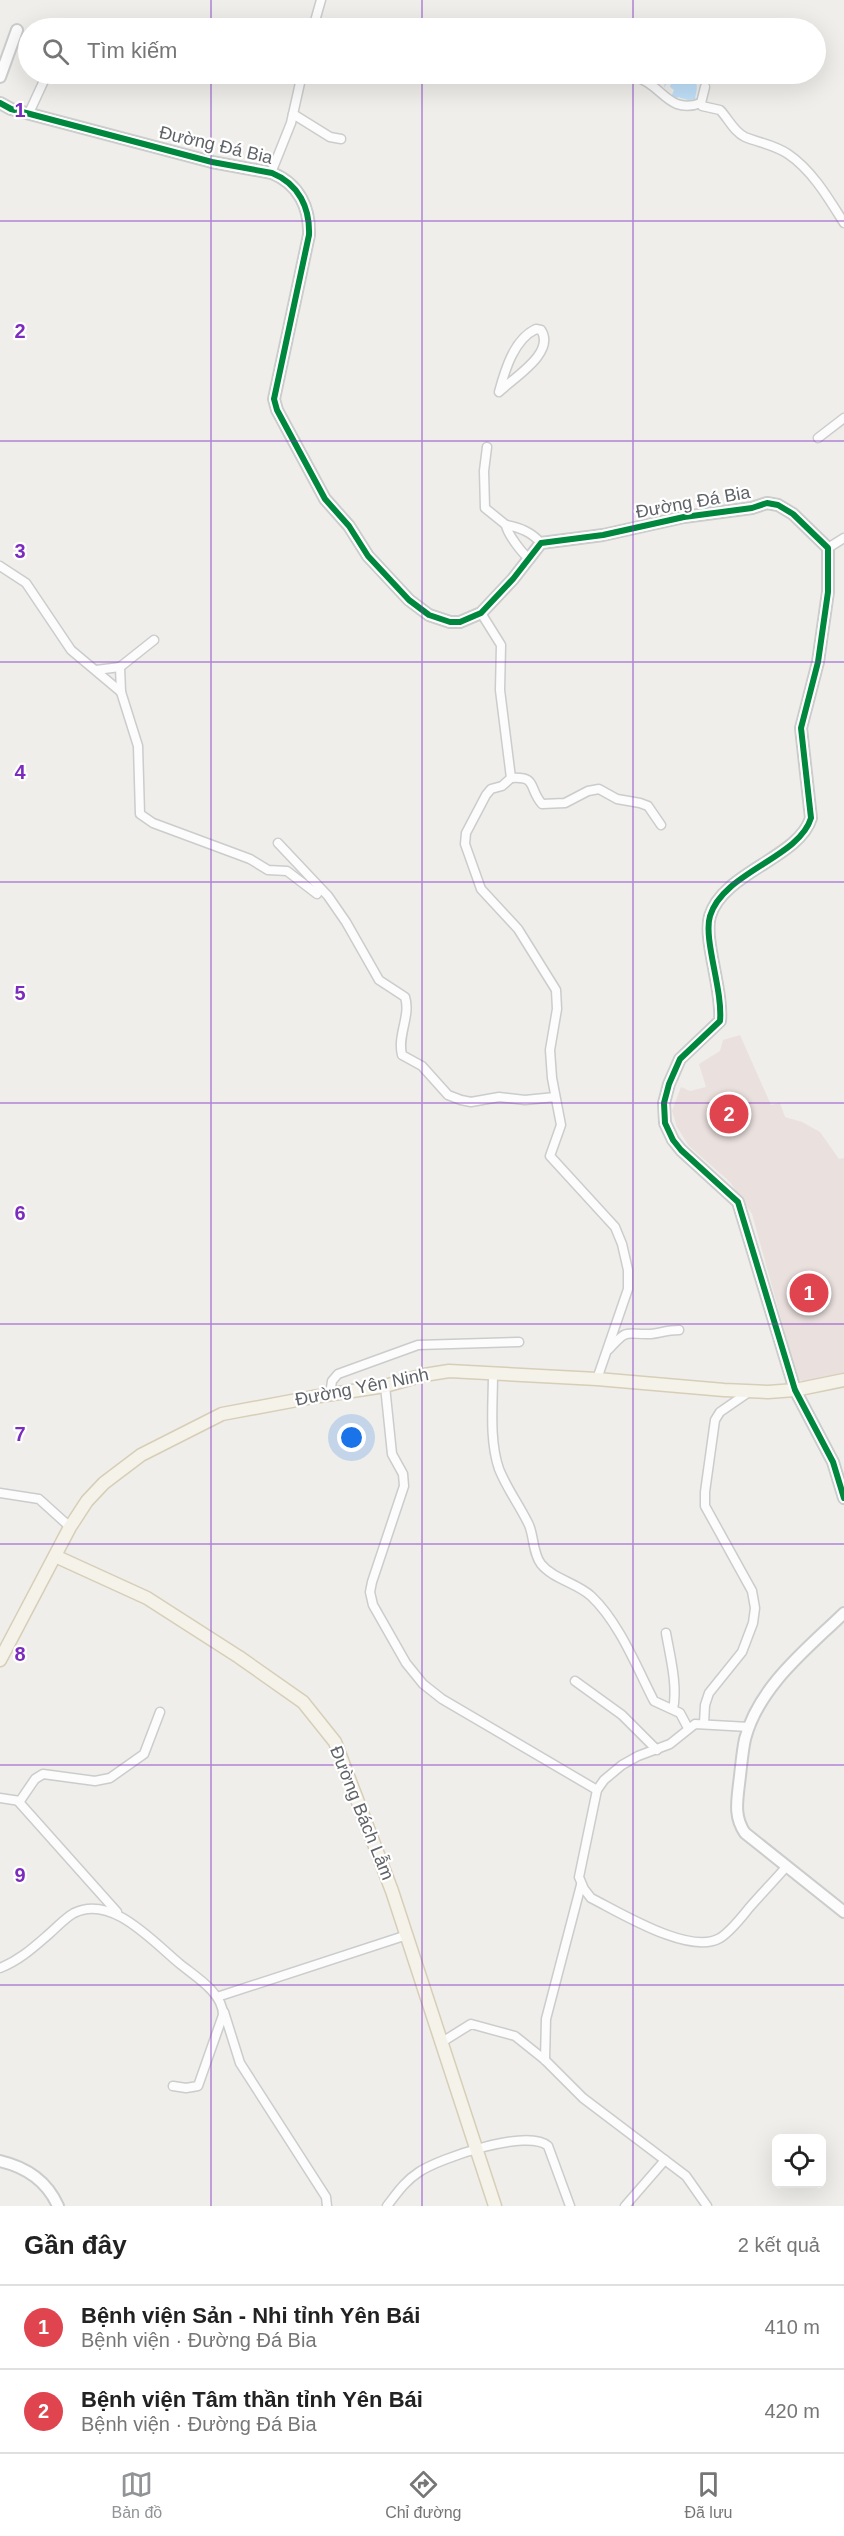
<!DOCTYPE html>
<html lang="vi">
<meta charset="utf-8">
<style>
:root{--surface:#fff;--page:#f6f6f6;--text:#222;--muted:#767676;--line:#e0e0e0;--accent:#919496}
body{margin:0;font-family:Helvetica,sans-serif;background:var(--page);color:var(--text)}
.controls{position:absolute;right:18px;bottom:18px;display:grid;overflow:hidden;border-radius:9px;box-shadow:0 6px 24px #0002}
.controls button{width:54px;height:54px;display:grid;place-items:center;padding:0;border:0;border-bottom:2px solid var(--line);background:var(--surface);color:var(--text);font:30px sans-serif}
.you{position:absolute;left:352px;top:1438px;width:21px;height:21px;margin:-15px;border:4px solid #fff;border-radius:50%;background:#1a73e8;box-shadow:0 0 0 9px #1a73e833}
.badge{display:grid;place-items:center;width:39px;height:39px;border-radius:50%;background:var(--accent);color:#fff;font-size:20px;font-weight:700}
.pin{position:absolute;translate:-50% -50%;border:3px solid #fff;box-shadow:0 2px 6px #0006}
.list{margin:0;padding:0;list-style:none}
h2{display:flex;justify-content:space-between;align-items:center;height:78px;margin:0;padding:0 24px;font-size:26px}
h2 small{font-size:20px;font-weight:400;color:var(--muted)}
.list li{display:grid;grid-template-columns:39px 1fr auto;gap:18px;align-items:center;box-sizing:border-box;height:84px;padding:0 24px;border-top:2px solid var(--line)}
.list b{display:block;font-size:22px;white-space:nowrap}
.list p{margin:0;font-size:20px;white-space:nowrap;color:var(--muted)}
.list em{font-size:20px;font-style:normal;color:var(--muted)}
.icon{flex:none;width:33px;height:33px;fill:none;stroke:currentColor;stroke-width:2;stroke-linecap:round;stroke-linejoin:round}
.map{position:relative;flex:none;width:844px;height:2206px;overflow:hidden}
.search{position:absolute;background:var(--surface);box-shadow:0 6px 24px #0002;left:18px;right:18px;top:18px;height:66px;display:flex;align-items:center;gap:15px;box-sizing:border-box;padding:0 21px;border-radius:33px;color:var(--muted);font-size:22px}
.sheet{height:246px;background:var(--surface)}
nav{display:flex;justify-content:space-around;align-items:center;box-sizing:border-box;height:84px;border-top:2px solid var(--line);background:var(--surface);font-size:16px;color:var(--muted)}
nav a{display:grid;justify-items:center;gap:3px}
nav .on{color:var(--accent)}
.map>svg:first-child{display:block}
.medical{fill:#eae0de}
.water{fill:#bfe0f9}
.lines{fill:none;stroke-linecap:round;stroke-linejoin:round}
.minor-casing{stroke:#cbcccc;stroke-width:11}
.tertiary-casing{stroke:#cbcccc;stroke-width:14}
.primary-casing{stroke:#d7ceb8;stroke-width:15}
.minor{stroke:#fdfcfc;stroke-width:8}
.tertiary{stroke:#fdfcfc;stroke-width:10}
.primary{stroke:#f4f2e9;stroke-width:12}
.cycleway-casing{stroke:#fff;stroke-width:10}
.cycleway{stroke:#00873e;stroke-width:6}
.grid{fill:none;stroke:#7b2cbf;stroke-width:1.5;stroke-opacity:0.55}
.labels{text-anchor:middle;stroke-width:4.5;stroke-linejoin:round;paint-order:stroke}
.street-label{font-size:18px;fill:#5f6368;stroke:#fff}
.grid-label{font-size:20px;text-anchor:middle;font-weight:bold;fill:#7b2cbf;stroke:#fff;stroke-width:4.5;stroke-linejoin:round;paint-order:stroke}
</style>
<div class="map">
<svg width="844" height="2206" viewBox="0 0 844 2206">
<rect width="100%" height="100%" fill="#efeeea"/>
<polygon class="medical" points="740,1035 771,1105 780,1103 785,1117 802,1122 820,1132 839,1159 844,1158 844,1373 810,1382 798,1380 752,1214 730,1182 689,1146 677,1127 672,1111 681,1087 690,1091 706,1087 699,1064 720,1051 723,1040"/>
<path class="water" d="M658,74H690C698,83 698,86 695,99L688,100L678,97L676,100L671,97L674,90L670,87L671,83H667L664,88L665,81Z"/>
<g class="lines">
<g class="minor-casing">
<g id="minor">
<polyline points="313,28 321,0"/>
<path d="M608,74C617,77 626,75 636,77C663,85 668,115 701,103"/>
<path d="M701,103L702,106L720,110C728,118 734,132 745,137C760,143 775,145 788,154C812,170 829,199 844,223"/>
<polyline points="701,103 705,87"/>
<polyline points="29,113 47,74"/>
<polyline points="293,114 330,137 341,139"/>
<polyline points="271,173 291,123 302,74"/>
<path d="M536,329L541,330C556,353 513,378 499,392C505,370 514,339 536,329Z"/>
<polyline points="818,438 844,418"/>
<polyline points="487,447 484,471 485,508 506,525"/>
<polyline points="828,548 844,538"/>
<path d="M530,559C522,554 507,533 506,525C521,528 531,532 541,543"/>
<polyline points="0,566 26,583 71,650 121,692"/>
<polyline points="481,613 501,645 500,690 511,778 502,786 491,789 486,795 466,833 465,844 481,889 518,929 556,990 557,1009 550,1050 552,1078 561,1125 550,1156 615,1227 622,1244 628,1270 628,1289 597,1379"/>
<polyline points="154,640 120,667 121,692 138,746 140,814 153,823 250,859 268,870 287,871 317,894"/>
<polyline points="96,670 120,667"/>
<path d="M511,778C538,776 528,788 542,804L565,803L588,791L599,789L617,799L640,803L648,806L661,825"/>
<path d="M278,843L328,896L346,922L379,980L405,997C411,1016 397,1035 402,1055L422,1066L448,1095L461,1100L471,1102L499,1097L525,1100L555,1097"/>
<path d="M609,1349C629,1327 625,1335 651,1334C660,1333 667,1330 679,1330"/>
<path d="M493,1374C493,1404 489,1440 499,1469C507,1489 520,1506 529,1525C534,1537 533,1554 541,1564C553,1579 577,1583 591,1596C619,1622 637,1668 654,1701L680,1713L688,1728"/>
<polyline points="385,1386 392,1454 403,1474 404,1486 372,1582 370,1592 373,1605 406,1663 423,1684 442,1699 597,1790"/>
<polyline points="330,1394 332,1381 338,1374 418,1345 519,1342"/>
<polyline points="0,1493 39,1499 70,1527"/>
<path d="M666,1633C670,1656 678,1686 673,1709"/>
<polyline points="575,1681 622,1715 657,1750"/>
<polyline points="704,1723 705,1705 709,1693 742,1652 753,1623 755,1608 752,1591 705,1506 705,1492 715,1420 720,1412 749,1392"/>
<path d="M749,1727L695,1724L670,1744L638,1756L622,1765L604,1780L597,1790L579,1877L584,1889L591,1898C619,1912 690,1956 720,1938C731,1931 740,1919 749,1908C761,1894 774,1881 786,1867"/>
<polyline points="0,1798 20,1801 35,1779 43,1774 95,1781 110,1778 144,1754 160,1712"/>
<polyline points="18,1801 117,1912"/>
<path d="M0,1968C20,1960 34,1947 49,1934C57,1927 65,1918 74,1913C112,1894 153,1942 180,1964C196,1977 223,1993 223,2015L198,2086L186,2088L173,2086"/>
<polyline points="217,1997 407,1935"/>
<polyline points="224,2012 240,2063 326,2197 327,2206"/>
<polyline points="442,2042 471,2024 515,2036 545,2060 583,2098 686,2176 707,2206"/>
<polyline points="545,2060 546,2019 581,1885"/>
<path d="M387,2206C397,2193 405,2181 419,2172C440,2158 528,2128 548,2146L570,2206"/>
<polyline points="625,2206 665,2160"/>
</g>
</g>
<g class="tertiary-casing">
<g id="tertiary">
<polyline points="0,77 17,30"/>
<path d="M0,103L11,109L212,162L272,173C299,184 310,208 309,235L274,399L277,410L325,499L349,526L368,556L409,600L429,615L450,622H460L481,613L513,579L541,543L603,535L684,517L752,508L767,503L778,505L793,514L828,548V592L818,662L801,728L811,818C799,858 723,872 710,916C703,939 723,990 720,1021L680,1059L669,1084L664,1103L665,1123L673,1140L681,1150L738,1202L795,1390L833,1462L844,1498"/>
<path d="M844,1613C807,1649 759,1686 745,1739C742,1753 741,1769 739,1784C737,1802 734,1817 745,1833L844,1912"/>
<path d="M0,2161C26,2167 47,2181 58,2206"/>
</g>
</g>
<g class="primary-casing">
<g id="primary">
<polyline points="55,1556 147,1598 239,1657 303,1702 335,1742 392,1891 495,2206"/>
<polyline points="0,1660 70,1527 87,1501 104,1483 141,1455 222,1414 313,1397 385,1386 424,1375 449,1371 597,1379 724,1390 768,1392 795,1390 844,1380"/>
</g>
</g>
<use href="#minor" class="minor"/>
<use href="#tertiary" class="tertiary"/>
<use href="#primary" class="primary"/>
<g class="cycleway-casing">
<path id="cycleway" d="M0,103L11,109L212,162L272,173C299,184 310,208 309,235L274,399L277,410L325,499L349,526L368,556L409,600L429,615L450,622H460L481,613L513,579L541,543L603,535L684,517L752,508L767,503L778,505L793,514L828,548V592L818,662L801,728L811,818C799,858 723,872 710,916C703,939 723,990 720,1021L680,1059L669,1084L664,1103L665,1123L673,1140L681,1150L738,1202L795,1390L833,1462L844,1498"/>
</g>
<use href="#cycleway" class="cycleway"/>
</g>
<path class="grid" d="M211,0V28M422,0V28M633,0V28M211,74V2206M422,74V2206M633,74V2206M0,221H844M0,441H844M0,662H844M0,882H844M0,1103H844M0,1324H844M0,1544H844M0,1765H844M0,1985H844"/>
<g class="labels">
<g class="street-label">
<text transform="translate(216 145) rotate(13)" y="6">Đường Đá Bia</text>
<text transform="translate(693 502) rotate(-10)" y="6">Đường Đá Bia</text>
<text transform="translate(362 1387) rotate(-11)" y="6">Đường Yên Ninh</text>
<text transform="translate(362 1813) rotate(68)" y="6">Đường Bách Lẫm</text>
</g>
</g>
<g class="grid-label">
<text x="20" y="117">1</text>
<text x="20" y="338">2</text>
<text x="20" y="558">3</text>
<text x="20" y="779">4</text>
<text x="20" y="1000">5</text>
<text x="20" y="1220">6</text>
<text x="20" y="1441">7</text>
<text x="20" y="1661">8</text>
<text x="20" y="1882">9</text>
</g>
</svg>
<div class="controls">
<button><svg class="icon" aria-label="locate" viewBox="0 0 24 24"><circle cx="12" cy="12" r="6"/><path d="M12 2v4M12 18v4M2 12h4M18 12h4"/></svg></button>
</div>
<div class="you"></div>
<div class="pin badge" style="left:809px;top:1293px;background:#e0444e">1</div>
<div class="pin badge" style="left:729px;top:1114px;background:#e0444e">2</div>
<div class="search"><svg class="icon" aria-label="search" viewBox="0 0 24 24"><circle cx="10" cy="10" r="6"/><path d="M15 15l6 6"/></svg>Tìm kiếm</div>
</div>
<section class="sheet">
<h2>Gần đây<small>2 kết quả</small></h2>
<ul class="list">
<li><span class="badge" style="background:#e0444e">1</span><div><b>Bệnh viện Sản - Nhi tỉnh Yên Bái</b><p>Bệnh viện · Đường Đá Bia</p></div><em>410 m</em></li>
<li><span class="badge" style="background:#e0444e">2</span><div><b>Bệnh viện Tâm thần tỉnh Yên Bái</b><p>Bệnh viện · Đường Đá Bia</p></div><em>420 m</em></li>
</ul>
</section>
<nav>
<a class="on"><svg class="icon" aria-label="map" viewBox="0 0 24 24"><path d="M3 6l6-2 6 2 6-2v14l-6 2-6-2-6 2zM9 4v14M15 6v14"/></svg>Bản đồ</a>
<a><svg class="icon" aria-label="directions" viewBox="0 0 24 24"><path d="M12 3l9 9-9 9-9-9zM9 14v-3h6M13 9l2 2-2 2"/></svg>Chỉ đường</a>
<a><svg class="icon" aria-label="saved" viewBox="0 0 24 24"><path d="M7 4h10v16l-5-4-5 4z"/></svg>Đã lưu</a>
</nav>
